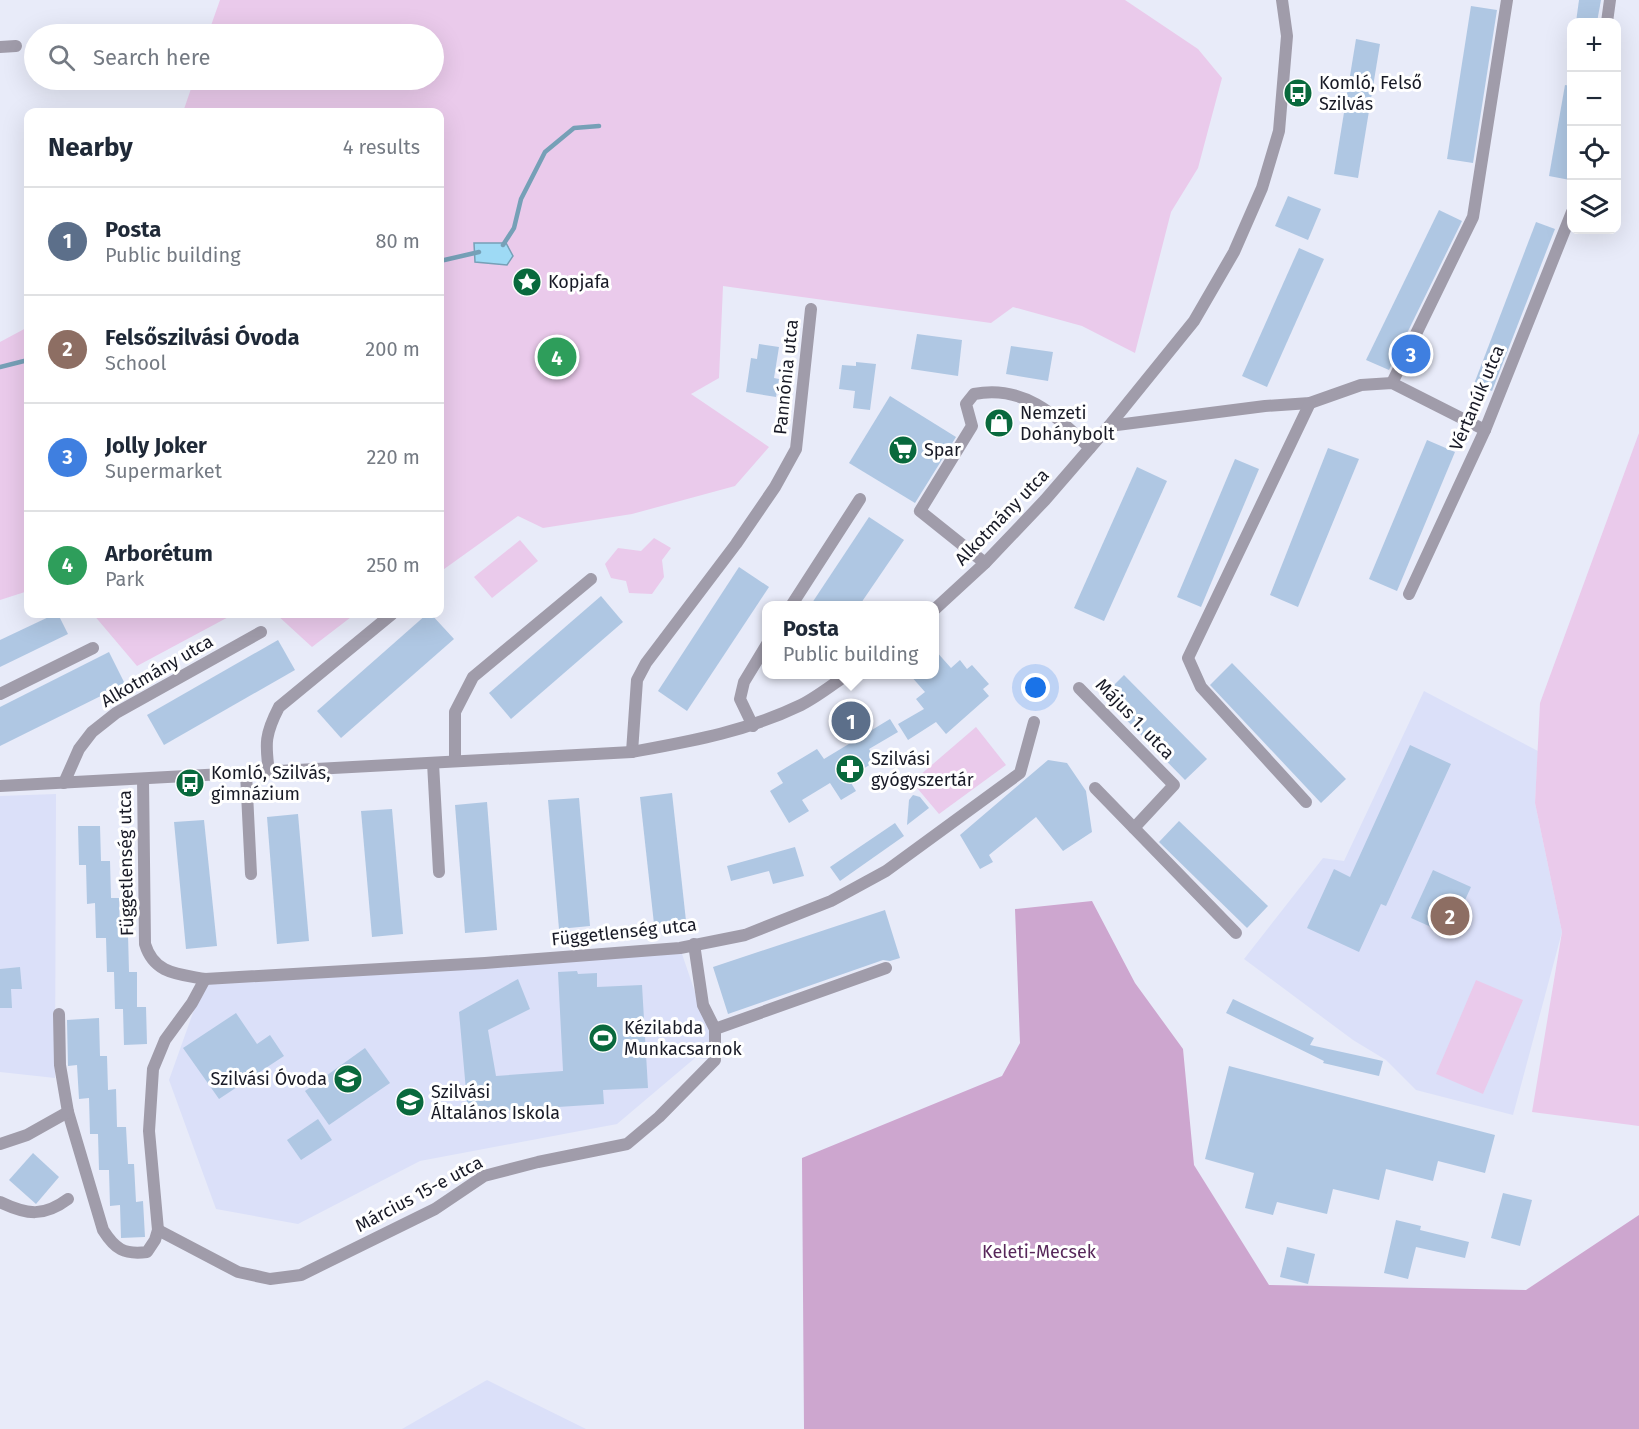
<!DOCTYPE html>
<meta charset="utf-8">
<style>
:root{--surface:#fff;--page:#f6f6f7;--text:#1f2937;--muted:#747a83;--line:#e0e1e3;--accent:#0b8043}
body{margin:0;font-family:"Fira Sans",sans-serif;background:var(--page);color:var(--text)}
.controls{position:absolute;right:18px;top:18px;display:grid;overflow:hidden;border-radius:12px;box-shadow:0 6px 24px #0002}
.controls button{width:54px;height:54px;display:grid;place-items:center;padding:0;border:0;border-bottom:2px solid var(--line);background:var(--surface);color:var(--text);font:30px sans-serif}
.you{position:absolute;left:1036px;top:688px;width:21px;height:21px;margin:-15px;border:4px solid #fff;border-radius:50%;background:#1a73e8;box-shadow:0 0 0 9px #1a73e833}
.badge{display:grid;place-items:center;width:39px;height:39px;border-radius:50%;background:var(--accent);color:#fff;font-size:20px;font-weight:700}
.pin{position:absolute;translate:-50% -50%;border:3px solid #fff;box-shadow:0 2px 6px #0006}
.popup{position:absolute;left:762px;top:601px;width:177px;height:78px;box-sizing:border-box;display:grid;place-content:center;border-radius:12px;background:var(--surface);filter:drop-shadow(0 2px 4px #0005);font-size:20px;white-space:nowrap;color:var(--muted)}
.popup b{font-size:22px;color:var(--text)}
.popup::after{content:'';position:absolute;left:50%;top:100%;margin-left:-12px;border:12px solid transparent;border-top-color:var(--surface)}
.list{margin:0;padding:0;list-style:none}
h2{display:flex;justify-content:space-between;align-items:center;height:78px;margin:0;padding:0 24px;font-size:26px}
h2 small{font-size:20px;font-weight:400;color:var(--muted)}
.list li{display:grid;grid-template-columns:39px 1fr auto;gap:18px;align-items:center;box-sizing:border-box;height:108px;padding:0 24px;border-top:2px solid var(--line)}
.list b{display:block;font-size:22px;white-space:nowrap}
.list p{margin:0;font-size:20px;white-space:nowrap;color:var(--muted)}
.list em{font-size:20px;font-style:normal;color:var(--muted)}
.icon{flex:none;width:33px;height:33px;fill:none;stroke:currentColor;stroke-width:2;stroke-linecap:round;stroke-linejoin:round}
.map{position:relative;flex:none;width:1639px;height:1429px;overflow:hidden}
.search{position:absolute;background:var(--surface);box-shadow:0 6px 24px #0002;left:24px;top:24px;width:420px;height:66px;display:flex;align-items:center;gap:15px;box-sizing:border-box;padding:0 21px;border-radius:33px;color:var(--muted);font-size:22px}
.panel{position:absolute;background:var(--surface);box-shadow:0 6px 24px #0002;left:24px;top:108px;width:420px;height:510px;border-radius:12px}
.map>svg:first-child{display:block}
.built{fill:#dbe0f9}
.green{fill:#eacaeb}
.forest{fill:#cda6cf}
.water{fill:#9edaf5;stroke:#76a0b7;stroke-width:1.5}
.lines{fill:none;stroke-linecap:round;stroke-linejoin:round}
.stream{stroke:#76a0b7;stroke-width:4.5}
.building{fill:#afc7e3}
.street{stroke:#a09caa;stroke-width:12}
.labels{text-anchor:middle;stroke-width:6;stroke-linejoin:round;paint-order:stroke}
.poi-label{font-size:18px;fill:#181a26;stroke:#fff;text-anchor:start}
.street-label{font-size:18px;fill:#181a26;stroke:#fff}
.park-label{font-size:18px;fill:#57275a;stroke:#fff}
</style>
<div class="map">
<svg width="1639" height="1429" viewBox="0 0 1639 1429">
<rect width="100%" height="100%" fill="#e8ebf9"/>
<g class="built">
<polygon points="1424,691 1538,751 1535,803 1562,932 1513,1115 1416,1090 1386,1060 1353,1040 1244,959 1323,858 1344,861"/>
<polygon points="56,794 55,1078 0,1072 0,796"/>
<polygon points="680,948 699,1004 715,1029 715,1060 695,1058 617,1124 420,1161 298,1224 216,1209 169,1080 205,979"/>
<polygon points="487,1380 586,1429 402,1429"/>
</g>
<g class="green">
<polygon points="220,0 1125,0 1198,49 1222,78 1198,168 1171,212 1135,353 1082,326 1013,307 991,323 723,286 719,378 691,394 769,447 735,486 632,514 543,528 518,516 440,572 440,112 183,112 194,80 434,80 434,34 208,34"/>
<polygon points="28,327 28,591 0,600 0,342"/>
<polygon points="1639,433 1639,1126 1532,1112 1562,932 1535,803 1540,703"/>
<polygon points="654,538 671,548 662,560 664,577 652,594 629,593 626,581 611,578 605,564 618,548 641,551"/>
<polygon points="520,540 538,561 492,598 474,577"/>
<polygon points="93,614 234,614 137,666"/>
<polygon points="276,614 355,614 312,647"/>
<polygon points="976,727 1006,765 939,814 912,782"/>
<polygon points="1476,980 1523,1000 1483,1094 1436,1074"/>
</g>
<polygon class="forest" points="1092,901 1135,983 1183,1049 1194,1165 1269,1285 1526,1290 1639,1215 1639,1429 804,1429 802,1158 1002,1076 1020,1043 1015,909"/>
<polygon class="water" points="474,243 506,243 513,256 507,265 475,262"/>
<g class="lines">
<g class="stream">
<polyline points="503,245 514,228 521,199 545,152 574,128 599,126"/>
<polyline points="440,261 479,252"/>
<polyline points="0,367 28,360"/>
</g>
</g>
<g class="building">
<polygon points="1579,0 1601,0 1597,22 1576,22"/>
<polygon points="1471,6 1497,10 1473,163 1447,159"/>
<polygon points="1356,39 1380,44 1358,178 1334,174"/>
<polygon points="1565,85 1572,86 1570,180 1549,176"/>
<polygon points="1288,196 1321,209 1308,240 1275,226"/>
<polygon points="1439,210 1462,221 1389,370 1366,360"/>
<polygon points="1536,222 1555,229 1492,391 1474,384"/>
<polygon points="1299,248 1324,259 1267,387 1242,376"/>
<polygon points="917,334 962,340 958,376 911,369"/>
<polygon points="759,344 779,347 774,378 779,379 776,397 746,392 751,358 757,359"/>
<polygon points="1011,346 1053,352 1048,381 1006,374"/>
<polygon points="856,362 876,364 870,410 853,408 855,391 839,389 842,365 856,366"/>
<polygon points="890,396 956,437 915,503 849,463"/>
<polygon points="1427,440 1455,452 1397,591 1369,579"/>
<polygon points="1328,448 1359,459 1298,607 1270,595"/>
<polygon points="1235,459 1259,469 1201,607 1177,597"/>
<polygon points="1137,467 1167,481 1104,621 1074,608"/>
<polygon points="869,517 904,540 859,606 810,606"/>
<polygon points="739,567 769,587 687,711 658,691"/>
<polygon points="601,596 623,622 511,719 489,693"/>
<polygon points="55,614 58,614 68,634 0,667 0,640"/>
<polygon points="427,614 431,614 454,639 341,738 317,711"/>
<polygon points="278,640 295,670 164,745 147,715"/>
<polygon points="935,650 951,668 960,660 967,669 972,665 989,684 983,689 989,696 946,734 936,722 908,740 898,724 924,709 916,699 925,692 910,675 935,675"/>
<polygon points="109,652 125,684 0,746 0,707"/>
<polygon points="1232,663 1346,779 1321,803 1210,685"/>
<polygon points="1124,675 1207,759 1185,780 1103,696"/>
<polygon points="890,719 898,732 869,749 876,761 848,778 856,791 841,800 830,783 802,800 809,811 789,823 770,791 783,783 777,773 817,749 824,759"/>
<polygon points="1410,745 1451,764 1386,906 1381,904 1359,952 1307,928 1334,869 1350,877"/>
<polygon points="1048,760 1067,763 1086,791 1092,832 1063,851 1036,817 989,855 993,862 980,869 960,835"/>
<polygon points="672,793 686,921 654,924 640,797"/>
<polygon points="913,795 920,797 929,808 907,825 909,800"/>
<polygon points="579,798 590,926 559,929 548,800"/>
<polygon points="487,802 497,930 465,933 455,805"/>
<polygon points="392,809 403,934 372,937 361,811"/>
<polygon points="298,814 309,941 277,944 267,817"/>
<polygon points="204,820 217,946 186,949 174,822"/>
<polygon points="1179,821 1268,906 1247,928 1159,842"/>
<polygon points="895,823 904,836 840,881 830,867"/>
<polygon points="78,826 100,826 101,861 110,861 111,898 119,898 120,934 128,934 129,972 137,972 137,1007 146,1007 147,1044 124,1045 123,1009 115,1009 114,972 107,972 106,938 96,938 95,903 87,904 86,865 79,865"/>
<polygon points="795,847 804,876 773,884 769,871 731,881 727,866"/>
<polygon points="1433,870 1471,887 1449,935 1411,918"/>
<polygon points="885,910 900,958 890,961 883,960 728,1014 713,967"/>
<polygon points="20,967 22,989 11,989 12,1008 0,1008 0,969"/>
<polygon points="577,971 578,974 597,973 597,987 642,985 648,1088 603,1090 604,1104 468,1113 459,1012 518,979 530,1009 488,1030 496,1076 563,1071 558,972"/>
<polygon points="1233,999 1314,1038 1310,1045 1383,1061 1379,1076 1323,1063 1324,1061 1226,1013"/>
<polygon points="236,1013 257,1044 270,1035 284,1056 219,1099 183,1048"/>
<polygon points="99,1018 100,1056 107,1056 108,1090 116,1089 117,1127 126,1127 128,1164 134,1164 136,1202 143,1201 145,1237 121,1238 120,1205 110,1206 109,1170 99,1170 98,1134 90,1134 89,1098 79,1099 77,1065 68,1066 67,1020"/>
<polygon points="365,1048 390,1083 329,1125 305,1091"/>
<polygon points="1229,1066 1495,1135 1485,1173 1438,1161 1433,1181 1386,1169 1379,1200 1333,1189 1327,1214 1277,1202 1273,1215 1245,1208 1254,1173 1205,1159"/>
<polygon points="318,1119 332,1140 301,1160 287,1140"/>
<polygon points="33,1153 59,1177 36,1204 9,1180"/>
<polygon points="1503,1193 1532,1200 1520,1246 1491,1238"/>
<polygon points="1396,1220 1421,1226 1420,1230 1469,1242 1465,1258 1416,1247 1408,1279 1384,1273"/>
<polygon points="1287,1247 1315,1254 1308,1284 1280,1277"/>
</g>
<g class="lines">
<g class="street">
<polyline points="1607,22 1610,0"/>
<polyline points="0,47 16,46"/>
<polyline points="1392,383 1473,217 1507,0"/>
<polyline points="1109,426 1265,406 1310,403 1361,385 1392,383 1485,430"/>
<path d="M985,563L920,511L972,426L966,404L974,394C1024,384 1056,416 1090,448"/>
<polyline points="1409,594 1485,430 1572,212"/>
<polyline points="791,606 860,499"/>
<polyline points="935,609 985,563 1045,500 1109,426 1194,321 1234,252 1262,188 1279,131 1287,36 1282,0"/>
<polyline points="1079,688 1174,785 1134,828"/>
<polyline points="0,694 93,648"/>
<polyline points="753,726 740,699 744,682 767,644"/>
<polyline points="632,752 637,680 646,663 736,544 775,487 796,449 811,309"/>
<polyline points="455,761 455,712 473,677 591,579"/>
<polyline points="433,763 439,872"/>
<path d="M269,772C265,743 265,734 279,707L392,614"/>
<polyline points="246,773 251,874"/>
<path d="M143,779L145,944C154,974 178,974 205,979L485,963L680,948L745,935L831,901L886,871L1020,773L1034,722"/>
<polyline points="64,783 79,749 92,732 116,713 261,632"/>
<path d="M0,786L632,752C692,741 745,732 801,705C817,697 832,685 848,674"/>
<polyline points="1095,788 1236,933"/>
<polyline points="1306,802 1201,687 1188,658 1310,403"/>
<polyline points="694,944 703,1005 715,1029"/>
<path d="M59,1014L60,1065L68,1112L103,1230C115,1249 124,1255 147,1252L155,1240L158,1230L149,1131L153,1069L165,1040L192,1003L205,979"/>
<polyline points="0,1144 27,1135 68,1112"/>
<path d="M0,1202C27,1215 44,1217 68,1199"/>
<polyline points="158,1230 238,1272 270,1279 301,1275 435,1209 484,1176 538,1162 627,1144 659,1117 715,1060 715,1029 886,968"/>
</g>
</g>
<defs>
<g id="bus-disc" transform="scale(1.5)"><circle r="9.5" fill="#09693d" stroke="#fff"/><path d="M-5-6H5V4H4V6H2V4H-2V6H-4V4H-5ZM-3.5-4V0h7V-4ZM-3.5 1.2v1.5H-2V1.2ZM2 1.2v1.5H3.5V1.2Z" fill="#fff"/></g>
<g id="sight-disc" transform="scale(1.5)"><circle r="9.5" fill="#09693d" stroke="#fff"/><path d="M0-6L1.8-2.2L6-1.7L2.9 1.2L3.7 5.4L0 3.3L-3.7 5.4L-2.9 1.2L-6-1.7L-1.8-2.2Z" fill="#fff"/></g>
<g id="shop-disc" transform="scale(1.5)"><circle r="9.5" fill="#09693d" stroke="#fff"/><path d="M-5-2.5h2.3a2.7 3.5 0 0 1 5.4 0H5L5.5 6h-11ZM-1.5-2.5h3a1.5 2.3 0 0 0-3 0Z" fill="#fff"/></g>
<g id="supermarket-disc" transform="scale(1.5)"><circle r="9.5" fill="#09693d" stroke="#fff"/><path d="M-6-5.5h2.5l.6 2H6L4.5 2H-2.5L-4.4-4H-6ZM-1.5 3.2a1.3 1.3 0 1 0 .1 0ZM3 3.2a1.3 1.3 0 1 0 .1 0Z" fill="#fff"/></g>
<g id="pharmacy-disc" transform="scale(1.5)"><circle r="9.5" fill="#09693d" stroke="#fff"/><path d="M-2-6h4v4h4v4h-4v4h-4v-4h-4v-4h4Z" fill="#fff"/></g>
<g id="stadium-disc" transform="scale(1.5)"><circle r="9.5" fill="#09693d" stroke="#fff"/><path d="M0-5a6.5 5 0 1 0 0 10a6.5 5 0 1 0 0-10ZM-3.5-1.8h7v3.6h-7Z" fill="#fff"/></g>
<g id="school-disc" transform="scale(1.5)"><circle r="9.5" fill="#09693d" stroke="#fff"/><path d="M0-5L7-2L0 1L-7-2ZM-4 1L0 2.5L4 1V4Q0 6-4 4Z" fill="#fff"/></g>
</defs>
<g fill-rule="evenodd">
<use href="#bus-disc" x="1298" y="93"/>
<use href="#sight-disc" x="527" y="282"/>
<use href="#shop-disc" x="999" y="423"/>
<use href="#supermarket-disc" x="903" y="450"/>
<use href="#pharmacy-disc" x="850" y="769"/>
<use href="#bus-disc" x="190" y="783"/>
<use href="#stadium-disc" x="603" y="1038"/>
<use href="#school-disc" x="348" y="1079"/>
<use href="#school-disc" x="410" y="1102"/>
</g>
<g class="labels">
<g class="poi-label">
<text x="1319" y="89">Komló, Felső<tspan x="1319" dy="21">Szilvás</tspan></text>
<text x="548" y="288">Kopjafa</text>
<text x="1020" y="419">Nemzeti<tspan x="1020" dy="21">Dohánybolt</tspan></text>
<text x="924" y="456">Spar</text>
<text x="871" y="765">Szilvási<tspan x="871" dy="21">gyógyszertár</tspan></text>
<text x="211" y="779">Komló, Szilvás,<tspan x="211" dy="21">gimnázium</tspan></text>
<text x="624" y="1034">Kézilabda<tspan x="624" dy="21">Munkacsarnok</tspan></text>
<text x="327" y="1085" text-anchor="end">Szilvási Óvoda</text>
<text x="431" y="1098">Szilvási<tspan x="431" dy="21">Általános Iskola</tspan></text>
</g>
<g class="street-label">
<text transform="translate(786 377) rotate(-84)" y="6">Pannónia utca</text>
<text transform="translate(1477 398) rotate(-67)" y="6">Vértanúk utca</text>
<text transform="translate(1002 517) rotate(-46)" y="6">Alkotmány utca</text>
<text transform="translate(157 671) rotate(-30)" y="6">Alkotmány utca</text>
<text transform="translate(1135 719) rotate(46)" y="6">Május 1. utca</text>
<text transform="translate(126 863) rotate(-91)" y="6">Függetlenség utca</text>
<text transform="translate(624 932) rotate(-6)" y="6">Függetlenség utca</text>
<text transform="translate(419 1194) rotate(-28)" y="6">Március 15-e utca</text>
</g>
<g class="park-label">
<text x="1039" y="1258">Keleti-Mecsek</text>
</g>
</g>
</svg>
<div class="controls">
<button>+</button>
<button>−</button>
<button><svg class="icon" aria-label="locate" viewBox="0 0 24 24"><circle cx="12" cy="12" r="6"/><path d="M12 2v4M12 18v4M2 12h4M18 12h4"/></svg></button>
<button><svg class="icon" aria-label="layers" viewBox="0 0 24 24"><path d="M12 4l9 5-9 5-9-5zM3 14l9 5 9-5"/></svg></button>
</div>
<div class="you"></div>
<div class="pin badge" style="left:851px;top:721px;background:#5c6f8a">1</div>
<div class="popup"><b>Posta</b>Public building</div>
<div class="pin badge" style="left:1450px;top:916px;background:#8d6e63">2</div>
<div class="pin badge" style="left:1411px;top:354px;background:#3f7fe0">3</div>
<div class="pin badge" style="left:557px;top:357px;background:#2e9e5b">4</div>
<div class="search"><svg class="icon" aria-label="search" viewBox="0 0 24 24"><circle cx="10" cy="10" r="6"/><path d="M15 15l6 6"/></svg>Search here</div>
<section class="panel">
<h2>Nearby<small>4 results</small></h2>
<ul class="list">
<li><span class="badge" style="background:#5c6f8a">1</span><div><b>Posta</b><p>Public building</p></div><em>80 m</em></li>
<li><span class="badge" style="background:#8d6e63">2</span><div><b>Felsőszilvási Óvoda</b><p>School</p></div><em>200 m</em></li>
<li><span class="badge" style="background:#3f7fe0">3</span><div><b>Jolly Joker</b><p>Supermarket</p></div><em>220 m</em></li>
<li><span class="badge" style="background:#2e9e5b">4</span><div><b>Arborétum</b><p>Park</p></div><em>250 m</em></li>
</ul>
</section>
</div>
